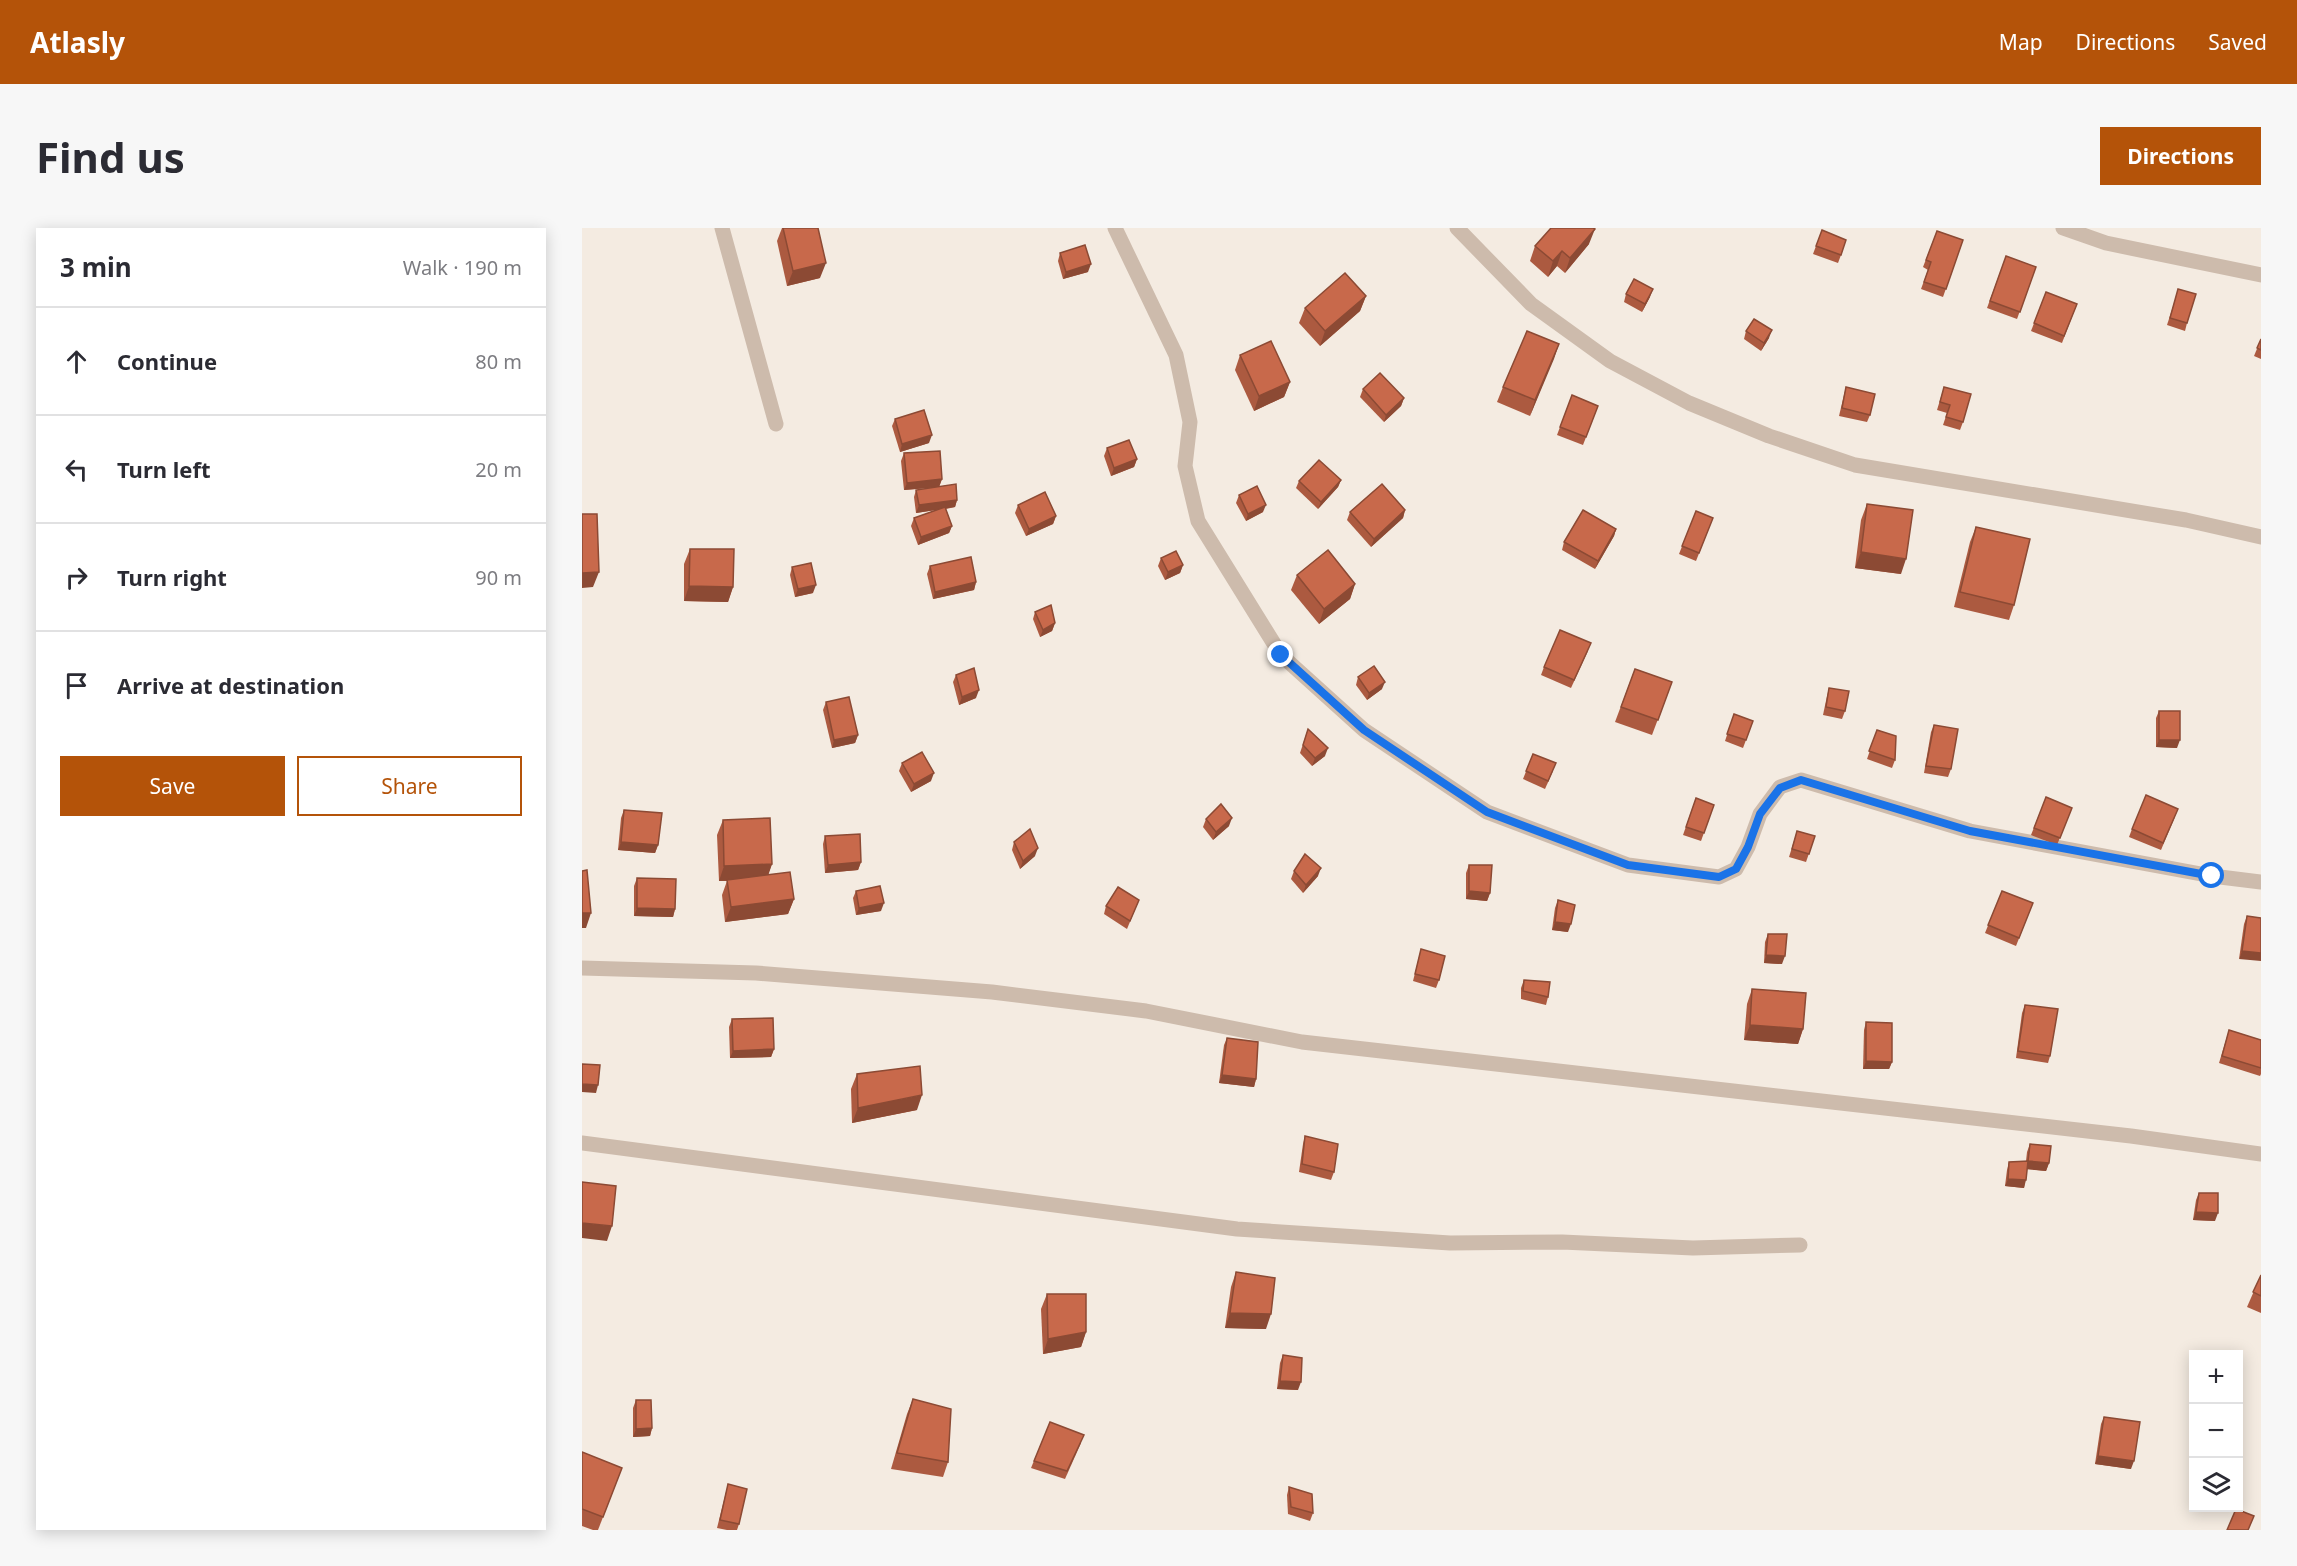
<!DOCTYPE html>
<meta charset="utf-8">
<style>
:root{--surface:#fff;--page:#f7f7f7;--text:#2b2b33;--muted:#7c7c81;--line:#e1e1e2;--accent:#b45309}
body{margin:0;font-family:"Noto Sans",sans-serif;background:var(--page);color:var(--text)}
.controls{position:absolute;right:18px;bottom:18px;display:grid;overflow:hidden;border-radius:0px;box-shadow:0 3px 15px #0003}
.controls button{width:54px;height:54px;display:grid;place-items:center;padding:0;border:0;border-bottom:2px solid var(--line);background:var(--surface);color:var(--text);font:30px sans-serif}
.stop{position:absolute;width:18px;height:18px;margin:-14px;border:4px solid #1a73e8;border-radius:50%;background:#fff}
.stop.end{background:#1a73e8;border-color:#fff;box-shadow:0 2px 6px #0008}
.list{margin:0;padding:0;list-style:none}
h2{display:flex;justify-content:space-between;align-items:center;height:78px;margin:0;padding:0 24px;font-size:26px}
h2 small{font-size:20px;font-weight:400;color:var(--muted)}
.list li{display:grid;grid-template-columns:39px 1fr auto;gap:18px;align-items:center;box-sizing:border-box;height:108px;padding:0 24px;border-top:2px solid var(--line)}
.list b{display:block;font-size:22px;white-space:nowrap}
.list em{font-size:20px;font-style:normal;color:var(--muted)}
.actions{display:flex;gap:12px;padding:18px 24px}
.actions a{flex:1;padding:14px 0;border:2px solid var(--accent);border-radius:0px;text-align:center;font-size:21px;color:var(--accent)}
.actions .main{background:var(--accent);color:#fff}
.icon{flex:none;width:33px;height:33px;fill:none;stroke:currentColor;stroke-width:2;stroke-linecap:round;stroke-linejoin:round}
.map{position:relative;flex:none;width:1679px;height:1302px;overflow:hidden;border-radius:0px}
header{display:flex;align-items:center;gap:36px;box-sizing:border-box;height:84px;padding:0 30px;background:var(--accent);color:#fff}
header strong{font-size:28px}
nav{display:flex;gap:33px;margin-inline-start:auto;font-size:21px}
.intro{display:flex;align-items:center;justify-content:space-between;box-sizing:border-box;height:144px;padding:0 36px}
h1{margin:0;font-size:42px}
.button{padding:15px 27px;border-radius:0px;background:var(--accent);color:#fff;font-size:21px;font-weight:700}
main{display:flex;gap:36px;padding:0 36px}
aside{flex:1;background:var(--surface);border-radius:0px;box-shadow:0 3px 15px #0003}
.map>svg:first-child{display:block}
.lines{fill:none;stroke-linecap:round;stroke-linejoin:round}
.street{stroke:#cdbbac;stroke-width:15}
.wall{fill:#ac5a40}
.shaded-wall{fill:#8c4a34}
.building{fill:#c8694b;stroke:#8c4a34;stroke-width:1.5}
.route{stroke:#1a73e8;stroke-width:8}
</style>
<header>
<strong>Atlasly</strong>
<nav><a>Map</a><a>Directions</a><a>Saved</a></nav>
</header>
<div class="intro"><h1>Find us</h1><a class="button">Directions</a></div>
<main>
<aside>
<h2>3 min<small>Walk · 190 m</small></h2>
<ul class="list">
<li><svg class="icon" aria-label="ahead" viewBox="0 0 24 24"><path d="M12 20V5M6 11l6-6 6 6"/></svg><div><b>Continue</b></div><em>80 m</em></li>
<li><svg class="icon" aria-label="left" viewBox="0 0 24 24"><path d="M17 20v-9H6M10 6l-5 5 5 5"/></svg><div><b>Turn left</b></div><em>20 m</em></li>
<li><svg class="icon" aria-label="right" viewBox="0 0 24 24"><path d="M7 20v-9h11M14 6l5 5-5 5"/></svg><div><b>Turn right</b></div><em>90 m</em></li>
<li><svg class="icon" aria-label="arrive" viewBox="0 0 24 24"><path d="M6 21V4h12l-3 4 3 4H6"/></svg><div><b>Arrive at destination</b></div></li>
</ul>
<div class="actions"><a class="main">Save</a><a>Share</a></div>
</aside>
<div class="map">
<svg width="1679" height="1302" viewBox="0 0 1679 1302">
<rect width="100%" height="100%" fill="#f4ebe1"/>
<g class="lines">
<g class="street">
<polyline points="140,0 194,196"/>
<polyline points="533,0 594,127 608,194 603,238 616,293 699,427 782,502 905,584 1046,637 1137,649 1154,641 1166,619 1178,586 1198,559 1219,552 1388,603 1630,648 1679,654"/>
<polyline points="875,0 949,76 1028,133 1107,175 1187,208 1273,237 1604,292 1679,309"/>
<polyline points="1481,0 1524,15 1679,47"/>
<polyline points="0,740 174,745 410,764 564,783 720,814 1549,908 1679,926"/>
<polyline points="0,915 655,1001 868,1015 980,1014 1111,1020 1218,1017"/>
</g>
</g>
<g class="wall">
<polygon points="200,0 236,0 238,50 205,58 195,13"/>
<polygon points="1240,2 1259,27 1256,35 1231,26"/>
<polygon points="1355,3 1381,12 1361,69 1339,61 1346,42 1341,39"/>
<polygon points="1007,16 983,45 975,38 966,49 948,33 953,18"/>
<polygon points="478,25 506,44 481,51 476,33"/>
<polygon points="1424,28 1454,39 1435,91 1405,80"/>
<polygon points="1464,64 1495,76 1480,115 1449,103"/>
<polygon points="1044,66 1068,69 1060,84 1042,74"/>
<polygon points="784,68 778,83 738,118 717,95 723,80"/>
<polygon points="1594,69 1605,95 1603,103 1585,97"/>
<polygon points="1164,103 1187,110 1179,123 1162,111"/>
<polygon points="1679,111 1679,131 1672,128"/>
<polygon points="977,116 948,188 915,174 921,159"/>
<polygon points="658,127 708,154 702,169 672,183 653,142"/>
<polygon points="1264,159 1288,187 1285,194 1257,188 1262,167"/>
<polygon points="1362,159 1381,194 1378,202 1361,197 1365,185 1355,182"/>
<polygon points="781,161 822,170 819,178 802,194 778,169"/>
<polygon points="990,167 1016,178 1001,217 975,207"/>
<polygon points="313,191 347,215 318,224 310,198"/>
<polygon points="525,220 555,231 552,239 529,248 522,228"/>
<polygon points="322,225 360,251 357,259 375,272 373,279 364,281 370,298 367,305 336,317 329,298 332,290 354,282 334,285 332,269 334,262 348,260 322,262 319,233"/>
<polygon points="759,252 756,259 736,281 714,260 717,253"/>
<polygon points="657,267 681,284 664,293 654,275"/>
<polygon points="1285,276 1319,346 1273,340 1279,292"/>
<polygon points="436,277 474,288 471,296 444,308 433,285"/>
<polygon points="823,282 821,290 789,319 765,292 768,284"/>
<polygon points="1114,283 1131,290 1114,333 1097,326"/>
<polygon points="1394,299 1432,377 1427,392 1372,379 1388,314"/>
<polygon points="1034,301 1032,308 1013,341 980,322 982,314"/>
<polygon points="108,321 151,359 146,374 102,373 102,336"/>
<polygon points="579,330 601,337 598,345 583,352 576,338"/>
<polygon points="348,338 394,354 392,362 351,371 345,346"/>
<polygon points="210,339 231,365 213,369 208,347"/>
<polygon points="715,347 773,356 768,371 737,396 709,362"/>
<polygon points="453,384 473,395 470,403 458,409 451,391"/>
<polygon points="1006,423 989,460 959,447 962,439"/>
<polygon points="1053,441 1090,454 1070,507 1033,494"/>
<polygon points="374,447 394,470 377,477 371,454"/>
<polygon points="776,449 800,461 785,472 774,457"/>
<polygon points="1247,460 1263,483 1260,491 1241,487 1245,468"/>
<polygon points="244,474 276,507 273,515 250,520 241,482"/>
<polygon points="1577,483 1595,520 1574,519 1574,490"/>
<polygon points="1152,486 1171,493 1161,520 1143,513"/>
<polygon points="1352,497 1369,541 1366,549 1342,545 1349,504"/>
<polygon points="726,501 743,528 730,538 718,525"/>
<polygon points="1295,502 1313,532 1310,540 1285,531"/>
<polygon points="951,526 971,543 963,561 941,551"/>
<polygon points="320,535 349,553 329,564 317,543"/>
<polygon points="1464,569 1490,580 1475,617 1449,607"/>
<polygon points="1114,570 1132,577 1119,613 1101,607"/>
<polygon points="42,582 76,617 73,625 36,622 39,590"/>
<polygon points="1593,589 1579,622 1547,609 1550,601"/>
<polygon points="624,591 647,598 631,612 621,599"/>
<polygon points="141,592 190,636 186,646 212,671 206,686 143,694 140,667 145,653 137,653 135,607"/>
<polygon points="1215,603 1233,608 1224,634 1207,629"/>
<polygon points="243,608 279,634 276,642 243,645 241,616"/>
<polygon points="432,614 453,628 438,641 430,622"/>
<polygon points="887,637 908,665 905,673 884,671 884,645"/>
<polygon points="712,643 736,648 721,665 709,651"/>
<polygon points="55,650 93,681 91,689 52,688 52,658"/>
<polygon points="274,663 299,683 274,687 271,670"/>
<polygon points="1420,663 1451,675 1434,718 1403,705"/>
<polygon points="557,672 545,701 522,686 524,678"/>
<polygon points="976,672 986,704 970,702 973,680"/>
<polygon points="1665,688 1679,690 1657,731 1662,696"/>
<polygon points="1186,706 1200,736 1182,735 1183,714"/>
<polygon points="839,721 857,752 854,760 831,753"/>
<polygon points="942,752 966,769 964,777 939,771 939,760"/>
<polygon points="1170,761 1221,801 1216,816 1162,812 1165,776"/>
<polygon points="1443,777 1468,828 1466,835 1434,830 1440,785"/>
<polygon points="150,791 192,821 189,829 148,830 147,799"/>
<polygon points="1284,794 1310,834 1307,841 1281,841 1282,802"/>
<polygon points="1647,802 1679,812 1679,846 1678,848 1637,835"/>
<polygon points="645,810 674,851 672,859 637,855 642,817"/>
<polygon points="275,846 335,882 270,895 269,861"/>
<polygon points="723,908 752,944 749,952 717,944 721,916"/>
<polygon points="1448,916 1467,935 1464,943 1445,941 1442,960 1423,958 1425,942 1427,934 1444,933 1445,924"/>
<polygon points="1617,965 1633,993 1611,992 1614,972"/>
<polygon points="654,1044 684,1101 643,1100 649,1059"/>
<polygon points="1679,1047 1679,1085 1665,1079"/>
<polygon points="465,1066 504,1104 499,1119 461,1126 459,1081"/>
<polygon points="701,1127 716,1162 695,1161 698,1135"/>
<polygon points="331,1171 366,1234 361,1249 309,1241 325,1186"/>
<polygon points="54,1172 70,1200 68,1208 51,1209 51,1180"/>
<polygon points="1522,1189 1549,1241 1513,1236 1519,1196"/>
<polygon points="468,1194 499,1215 483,1251 449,1240"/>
<polygon points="0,1224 40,1240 16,1302 11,1302 0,1298"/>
<polygon points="146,1256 157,1296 155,1302 145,1302 135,1300"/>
<polygon points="707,1259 731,1285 728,1293 706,1286 705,1267"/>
</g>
<g class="shaded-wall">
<polygon points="1013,1 1007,16 983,45 988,30"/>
<polygon points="980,23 975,38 966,49 971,33"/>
<polygon points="244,35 238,50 205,58 211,43"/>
<polygon points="509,36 506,44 481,51 484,44"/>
<polygon points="1071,61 1068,69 1060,84 1063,76"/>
<polygon points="784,68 778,83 738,118 743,103"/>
<polygon points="1190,102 1187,110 1179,123 1182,115"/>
<polygon points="977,116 972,131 948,188 953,172"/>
<polygon points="708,154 702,169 672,183 677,168"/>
<polygon points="822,170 819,178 802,194 804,187"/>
<polygon points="350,207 347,215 318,224 320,216"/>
<polygon points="555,231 552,239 529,248 532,240"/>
<polygon points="360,251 357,259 322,262 325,255"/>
<polygon points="759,252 756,259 736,281 739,274"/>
<polygon points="375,272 373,279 334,285 337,277"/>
<polygon points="684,277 681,284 664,293 666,286"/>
<polygon points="823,282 821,290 789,319 792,311"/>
<polygon points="474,288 471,296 444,308 447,301"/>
<polygon points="370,298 367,305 336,317 339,309"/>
<polygon points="1034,301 1032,308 1013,341 1016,333"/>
<polygon points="1279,324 1324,331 1319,346 1273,340"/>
<polygon points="601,337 598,345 583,352 586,344"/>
<polygon points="17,344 11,359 0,360 0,345"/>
<polygon points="394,354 392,362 351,371 353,364"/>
<polygon points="773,356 768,371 737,396 742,381"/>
<polygon points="234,357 231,365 213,369 216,361"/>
<polygon points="107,358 151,359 146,374 102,373"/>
<polygon points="473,395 470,403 458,409 461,402"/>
<polygon points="803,454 800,461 785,472 787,465"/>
<polygon points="397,462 394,470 377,477 380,469"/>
<polygon points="276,507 273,515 250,520 252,512"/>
<polygon points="1577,512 1598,512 1595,520 1574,519"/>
<polygon points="746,520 743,528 730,538 733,530"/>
<polygon points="352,545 349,553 329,564 332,556"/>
<polygon points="650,590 647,598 631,612 634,604"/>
<polygon points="39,614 76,617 73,625 36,622"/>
<polygon points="456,620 453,628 438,641 441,633"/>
<polygon points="279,634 276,642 243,645 246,637"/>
<polygon points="190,636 185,651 137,653 142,638"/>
<polygon points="739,640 736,648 721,665 724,657"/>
<polygon points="887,663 908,665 905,673 884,671"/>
<polygon points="212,671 206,686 143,694 149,679"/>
<polygon points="302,675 299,683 274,687 277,680"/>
<polygon points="55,680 93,681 91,689 52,688"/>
<polygon points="0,685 9,685 4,700 0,700"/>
<polygon points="973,694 989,696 986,704 970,702"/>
<polygon points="1660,723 1679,725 1679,733 1657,731"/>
<polygon points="1184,727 1203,728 1200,736 1182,735"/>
<polygon points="1168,797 1221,801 1216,816 1162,812"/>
<polygon points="192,821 189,829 148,830 151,823"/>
<polygon points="1284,833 1310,834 1307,841 1281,841"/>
<polygon points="640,847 674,851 672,859 637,855"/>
<polygon points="0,856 16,857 14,865 0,864"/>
<polygon points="340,867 335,882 270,895 276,880"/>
<polygon points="1446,933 1467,935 1464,943 1443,941"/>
<polygon points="1426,951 1444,952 1442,960 1423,958"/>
<polygon points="1614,984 1636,985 1633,993 1611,992"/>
<polygon points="0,995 30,998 25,1013 0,1010"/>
<polygon points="648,1085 689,1086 684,1101 643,1100"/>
<polygon points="504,1104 499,1119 461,1126 466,1111"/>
<polygon points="698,1153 719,1154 716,1162 695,1161"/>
<polygon points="70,1200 68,1208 51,1209 54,1201"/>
<polygon points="1516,1228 1552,1233 1549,1241 1513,1236"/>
</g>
<g class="building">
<polygon points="201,0 236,0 244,35 211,43"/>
<polygon points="969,0 1011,0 1013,1 988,30 980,23 971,33 953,18"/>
<polygon points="1240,2 1264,12 1259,27 1234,18"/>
<polygon points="1355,3 1381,12 1364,61 1342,54 1349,34 1344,32"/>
<polygon points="503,17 509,36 484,44 478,25"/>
<polygon points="1424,28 1454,39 1438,84 1408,73"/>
<polygon points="763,45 784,68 743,103 723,80"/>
<polygon points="1052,51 1071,61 1063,76 1044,66"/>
<polygon points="1596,61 1614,66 1605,95 1588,90"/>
<polygon points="1464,64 1495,76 1482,108 1452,95"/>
<polygon points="1172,91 1190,102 1182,115 1164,103"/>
<polygon points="945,103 977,116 953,172 921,159"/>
<polygon points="1679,111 1679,122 1675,120"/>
<polygon points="689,113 708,154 677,168 658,127"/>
<polygon points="798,145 822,170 804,187 781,161"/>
<polygon points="1264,159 1293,166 1288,187 1260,180"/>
<polygon points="1362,159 1389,166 1381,194 1364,189 1368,177 1358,174"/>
<polygon points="990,167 1016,178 1004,209 978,199"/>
<polygon points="342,182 350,207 320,216 313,191"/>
<polygon points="547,212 555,231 532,240 525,220"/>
<polygon points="358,223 360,251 325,255 322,225"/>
<polygon points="737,232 759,252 739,274 717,253"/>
<polygon points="374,256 375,272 337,277 334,262"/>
<polygon points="800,256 823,282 792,311 768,284"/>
<polygon points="675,258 684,277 666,286 657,267"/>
<polygon points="463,264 474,288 447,301 436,277"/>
<polygon points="1285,276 1331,282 1324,331 1279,324"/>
<polygon points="363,279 370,298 339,309 332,290"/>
<polygon points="1001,282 1034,301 1016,333 982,314"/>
<polygon points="1114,283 1131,290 1117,325 1100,318"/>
<polygon points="0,286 15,286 17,344 0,345"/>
<polygon points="1394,299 1448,311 1432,377 1378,364"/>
<polygon points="108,321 152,321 151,359 107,358"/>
<polygon points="746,322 773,356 742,381 715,347"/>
<polygon points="594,323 601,337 586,344 579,330"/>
<polygon points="389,329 394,354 353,364 348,338"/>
<polygon points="229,335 234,357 216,361 210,339"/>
<polygon points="469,377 473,395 461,402 453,384"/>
<polygon points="978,402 1009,415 992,452 962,439"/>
<polygon points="792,438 803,454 787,465 776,449"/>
<polygon points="392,440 397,462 380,469 374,447"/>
<polygon points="1053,441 1090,454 1076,492 1039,479"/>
<polygon points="1247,460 1267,463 1263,483 1244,479"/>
<polygon points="267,469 276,507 252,512 244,474"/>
<rect x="1577" y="483" width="21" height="29"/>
<polygon points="1152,486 1171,493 1164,512 1145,506"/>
<polygon points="1352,497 1376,501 1369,541 1344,538"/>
<polygon points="726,501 746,520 733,530 721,517"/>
<polygon points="1295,502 1314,508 1313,532 1287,523"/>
<polygon points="340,524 352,545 332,556 320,535"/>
<polygon points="951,526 974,535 966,553 944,543"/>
<polygon points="1564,567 1596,581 1581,615 1550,601"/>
<polygon points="1464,569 1490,580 1478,610 1452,600"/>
<polygon points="1114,570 1132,577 1122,605 1104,599"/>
<polygon points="639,576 650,590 634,604 624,591"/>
<polygon points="42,582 80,585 76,617 39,614"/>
<polygon points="188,590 190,636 142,638 141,592"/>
<polygon points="448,601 456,620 441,633 432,614"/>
<polygon points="1215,603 1233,608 1227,626 1210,621"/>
<polygon points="278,606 279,634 246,637 243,608"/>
<polygon points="723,626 739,640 724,657 712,643"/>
<polygon points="887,637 910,637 908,665 887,663"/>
<polygon points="5,642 9,685 0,685 0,643"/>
<polygon points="208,644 212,671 149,679 145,652"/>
<polygon points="55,650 94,651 93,681 55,680"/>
<polygon points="298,658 302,675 277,680 274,663"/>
<polygon points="536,659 557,672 548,693 524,678"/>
<polygon points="1420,663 1451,675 1437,710 1406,697"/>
<polygon points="976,672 993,677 989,696 973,694"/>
<polygon points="1665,688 1679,690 1679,725 1660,723"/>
<polygon points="1186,706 1205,706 1203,728 1184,727"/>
<polygon points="839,721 863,728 857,752 833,746"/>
<polygon points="942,752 968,754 966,769 941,763"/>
<polygon points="1170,761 1224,765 1221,801 1168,797"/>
<polygon points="1443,777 1476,781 1468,828 1436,823"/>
<polygon points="191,790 192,821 151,823 150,791"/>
<polygon points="1284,794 1310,795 1310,834 1284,833"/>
<polygon points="1647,802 1679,812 1679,840 1640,828"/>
<polygon points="645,810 676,814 674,851 640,847"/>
<polygon points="0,836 18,837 16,857 0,856"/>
<polygon points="338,838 340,867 276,880 275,846"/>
<polygon points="723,908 756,916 752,944 720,936"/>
<polygon points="1448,916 1469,918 1467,935 1446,933"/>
<polygon points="1446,933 1444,952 1426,951 1427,934"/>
<polygon points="0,954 34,958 30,998 0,995"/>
<polygon points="1617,965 1636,965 1636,985 1614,984"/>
<polygon points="654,1044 693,1050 689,1086 648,1085"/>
<polygon points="1679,1047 1679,1068 1671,1064"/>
<polygon points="465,1066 504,1066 504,1104 466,1111"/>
<polygon points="701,1127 720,1130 719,1154 698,1153"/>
<polygon points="331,1171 369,1181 366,1234 315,1225"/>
<polygon points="54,1172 69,1172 70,1200 54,1201"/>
<polygon points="1522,1189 1558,1194 1552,1233 1516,1228"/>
<polygon points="468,1194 502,1207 485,1243 452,1233"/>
<polygon points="0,1224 40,1240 21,1289 0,1281"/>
<polygon points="146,1256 165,1261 157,1296 138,1292"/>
<polygon points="707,1259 730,1266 731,1285 709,1279"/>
<polygon points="1654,1281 1672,1288 1666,1302 1645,1302"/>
</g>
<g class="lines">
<polyline class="route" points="699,427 782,502 905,584 1046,637 1137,649 1154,641 1166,619 1178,586 1198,560 1219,552 1388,603 1630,648"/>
</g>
</svg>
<div class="controls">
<button>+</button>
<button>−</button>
<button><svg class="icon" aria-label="layers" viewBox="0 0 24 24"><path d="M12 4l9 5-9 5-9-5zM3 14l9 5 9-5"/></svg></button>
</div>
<div class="stop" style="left:1630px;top:648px"></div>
<div class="stop end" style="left:699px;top:427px"></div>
</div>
</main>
